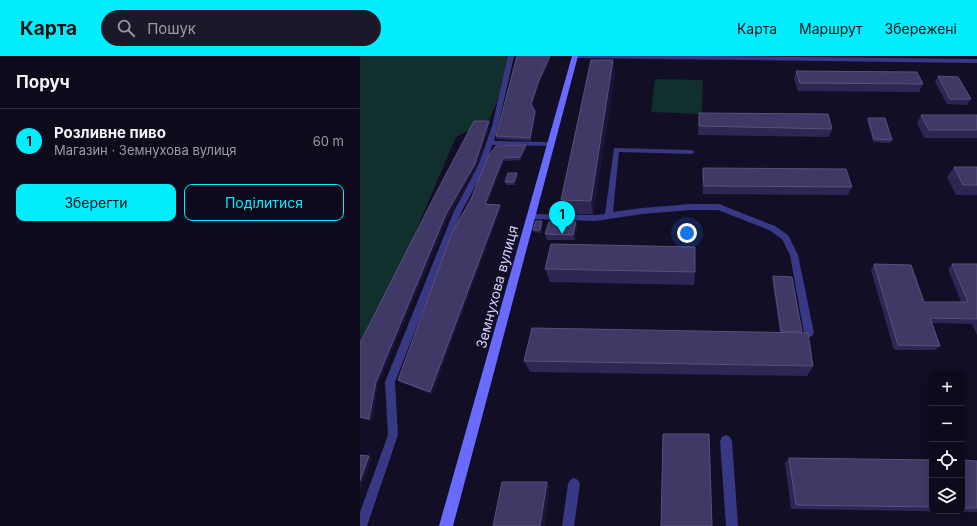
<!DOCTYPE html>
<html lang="uk">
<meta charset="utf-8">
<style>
:root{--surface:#0d0a1c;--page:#1b1829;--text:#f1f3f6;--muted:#9a9aa3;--line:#2d2b3b;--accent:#00edfd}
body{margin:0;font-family:Inter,sans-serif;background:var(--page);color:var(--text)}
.controls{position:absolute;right:12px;bottom:12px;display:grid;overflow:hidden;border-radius:8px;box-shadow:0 4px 16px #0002}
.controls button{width:36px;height:36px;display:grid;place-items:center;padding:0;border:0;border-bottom:1px solid var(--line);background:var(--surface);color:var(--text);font:20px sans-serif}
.you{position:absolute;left:327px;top:177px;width:14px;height:14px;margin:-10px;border:3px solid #fff;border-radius:50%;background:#1a73e8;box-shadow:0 0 0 6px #1a73e833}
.badge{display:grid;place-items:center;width:26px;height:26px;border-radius:50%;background:var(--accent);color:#111;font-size:13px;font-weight:700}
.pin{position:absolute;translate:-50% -33px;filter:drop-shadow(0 1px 2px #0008)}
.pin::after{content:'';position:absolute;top:21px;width:14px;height:12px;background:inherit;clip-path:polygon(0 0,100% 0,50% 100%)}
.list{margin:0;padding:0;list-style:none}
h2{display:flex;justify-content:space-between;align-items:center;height:52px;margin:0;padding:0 16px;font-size:17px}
h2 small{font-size:13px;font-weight:400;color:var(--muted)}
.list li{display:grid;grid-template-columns:26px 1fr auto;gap:12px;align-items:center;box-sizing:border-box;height:64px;padding:0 16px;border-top:1px solid var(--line)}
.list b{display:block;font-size:15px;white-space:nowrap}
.list p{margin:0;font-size:13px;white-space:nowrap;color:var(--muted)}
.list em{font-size:13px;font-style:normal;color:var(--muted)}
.actions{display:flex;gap:8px;padding:12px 16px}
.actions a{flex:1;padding:9px 0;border:1px solid var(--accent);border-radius:8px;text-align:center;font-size:14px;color:var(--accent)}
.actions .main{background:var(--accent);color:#111}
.icon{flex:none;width:22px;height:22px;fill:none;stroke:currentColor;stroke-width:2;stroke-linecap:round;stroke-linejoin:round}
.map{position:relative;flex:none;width:617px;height:470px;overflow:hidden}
header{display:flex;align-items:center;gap:24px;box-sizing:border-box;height:56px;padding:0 20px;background:var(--accent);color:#111}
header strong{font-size:19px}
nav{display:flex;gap:22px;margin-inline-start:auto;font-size:14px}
.search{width:280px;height:36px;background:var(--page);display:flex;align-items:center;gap:10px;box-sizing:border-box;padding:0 14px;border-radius:22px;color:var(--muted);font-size:15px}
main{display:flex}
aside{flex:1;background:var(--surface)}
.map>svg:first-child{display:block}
.green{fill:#112f2d}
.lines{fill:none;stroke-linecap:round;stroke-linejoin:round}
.lane{fill:#383884;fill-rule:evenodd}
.secondary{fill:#696bff;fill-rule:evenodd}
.wall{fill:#2e2753}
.shaded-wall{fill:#1b1539}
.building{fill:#403965;stroke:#57517e}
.labels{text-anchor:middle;stroke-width:3;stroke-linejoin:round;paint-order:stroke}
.street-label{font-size:14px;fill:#d5d2ff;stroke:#110e25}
</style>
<header>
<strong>Карта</strong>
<div class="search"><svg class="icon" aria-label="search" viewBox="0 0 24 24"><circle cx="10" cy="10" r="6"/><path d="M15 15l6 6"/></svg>Пошук</div>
<nav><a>Карта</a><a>Маршрут</a><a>Збережені</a></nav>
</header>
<main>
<aside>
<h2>Поруч<small></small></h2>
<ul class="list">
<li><span class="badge">1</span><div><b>Розливне пиво</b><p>Магазин · Земнухова вулиця</p></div><em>60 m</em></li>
</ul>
<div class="actions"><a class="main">Зберегти</a><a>Поділитися</a></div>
</aside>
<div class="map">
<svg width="617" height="470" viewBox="0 0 617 470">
<rect width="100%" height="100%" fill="#110e25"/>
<g class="green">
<polygon points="0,0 155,0 130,63 96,81 0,306"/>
<polygon points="295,23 343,24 342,58 291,56"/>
</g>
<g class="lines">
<g class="lane">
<polygon points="148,0 154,0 138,70 134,85 190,86 193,88 190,90 132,89 126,110 102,155 35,326 38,379 7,470 0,470 0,456 28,379 25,326 94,155 118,110 132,70"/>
<polygon points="214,0 356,0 617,3 617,7 217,2"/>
<polygon points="254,92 331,94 335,96 331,98 259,96 253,156 282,152 331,148 359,148 415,170 428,179 438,199 454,277 452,280 449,281 446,280 444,277 430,199 422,183 409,174 358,154 331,154 282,158 236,165 168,163 167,161 171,158 236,159 245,158"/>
<polygon points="366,379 370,381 372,385 378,470 366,470 360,385 362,381"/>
<polygon points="214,422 218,424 220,428 214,470 202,470 208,428 210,424"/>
</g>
<polygon class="secondary" points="212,0 218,0 93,470 79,470"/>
</g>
<g class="wall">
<polygon points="190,4 179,27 172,50 176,58 171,85 137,83 136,80"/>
<polygon points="253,4 255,18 233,158 204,158 201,144"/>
<polygon points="436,15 563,28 559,36 438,35 434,23"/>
<polygon points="578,20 611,43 607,49 587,48 575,26"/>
<polygon points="339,57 472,73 469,81 338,79"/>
<polygon points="561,59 617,59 617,82 564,82 557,67"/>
<polygon points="508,62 532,84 530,87 513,86 507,64"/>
<polygon points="130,68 117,111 88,161 18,328 12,365 0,362 0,287"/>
<polygon points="167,92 161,104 144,105 127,148 141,152 72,338 40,326 38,324 111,143 129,99"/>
<polygon points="594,111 617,111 617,139 596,139 587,121"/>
<polygon points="343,112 492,131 488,139 343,138 342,120"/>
<polygon points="157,117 158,120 155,129 146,129 145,126"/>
<polygon points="216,166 217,172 215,184 187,184 185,178"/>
<polygon points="183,168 181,177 174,176 173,174"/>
<polygon points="514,208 564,246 601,246 588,213 592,208 617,208 617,279 612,268 572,267 580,290 575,294 534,294 511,214"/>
<polygon points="185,213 335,216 334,229 190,226"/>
<polygon points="413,220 442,276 441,277 453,310 447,320 170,316 164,305 420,276 412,223"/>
<polygon points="429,402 572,404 572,455 602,455 602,404 617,405 617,456 431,453 425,407"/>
</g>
<g class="shaded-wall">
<polygon points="190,0 191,0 190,4 179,27 172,51 171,48 179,24"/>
<polygon points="253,4 255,18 233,158 231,145"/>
<polygon points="175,55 176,58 171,85 170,82"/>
<polygon points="129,65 130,68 117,111 88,161 18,328 12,365 9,363 16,326 86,158"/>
<polygon points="166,89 167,92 161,104 160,101"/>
<polygon points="143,102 144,105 126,150 125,148"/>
<polygon points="157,117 158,120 155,129 154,126"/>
<polygon points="140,149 141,152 72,338 70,336"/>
<polygon points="182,165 183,168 181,177 180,174"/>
<polygon points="216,166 217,172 215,184 213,179"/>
<polygon points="9,400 12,402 0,435 0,425"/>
<polygon points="187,426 190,430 185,470 180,470"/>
</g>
<g class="building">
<polygon points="157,0 190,0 179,24 171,48 175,55 170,82 136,80"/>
<polygon points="231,4 253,4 231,145 201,144"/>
<polygon points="436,15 557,16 563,28 440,27"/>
<polygon points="578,20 598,21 611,43 590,43"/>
<polygon points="339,57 468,58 472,73 339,70"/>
<polygon points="561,59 617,59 617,74 569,74"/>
<polygon points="508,62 525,62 532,84 514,83"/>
<polygon points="114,65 129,65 115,108 86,158 16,326 9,363 0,361 0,287 74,141"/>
<polygon points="166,89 160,101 143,102 125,148 140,149 70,336 38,324 92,177 111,143 129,99 136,90"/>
<polygon points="594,111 617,111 617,129 603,129"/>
<polygon points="343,112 486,113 492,131 344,130"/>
<polygon points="148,117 157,117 154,126 145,126"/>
<polygon points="176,165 182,165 180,174 173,174"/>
<polygon points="189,166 216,166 213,179 185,178"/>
<polygon points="191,188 335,191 335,216 185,213"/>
<polygon points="514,208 551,209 564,246 608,246 592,208 617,208 617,263 570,262 580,290 538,289"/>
<polygon points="413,220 432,221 442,276 421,275"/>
<polygon points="172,272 448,277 453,310 164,305"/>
<polygon points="303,378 349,378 352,470 301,470"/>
<polygon points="0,399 9,400 0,425"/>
<polygon points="429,402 572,404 572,451 436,449"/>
<polygon points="602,404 617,405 617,452 602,452"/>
<polygon points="142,426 187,426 180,470 133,470"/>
</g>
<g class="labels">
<g class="street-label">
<text transform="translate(137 231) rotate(-75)" y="5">Земнухова вулиця</text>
</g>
</g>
</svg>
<div class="controls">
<button>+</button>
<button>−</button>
<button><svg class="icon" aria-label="locate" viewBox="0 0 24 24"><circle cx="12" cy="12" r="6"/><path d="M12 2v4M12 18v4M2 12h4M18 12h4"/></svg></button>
<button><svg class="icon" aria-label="layers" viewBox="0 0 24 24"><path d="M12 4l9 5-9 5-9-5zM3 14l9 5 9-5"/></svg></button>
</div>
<div class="you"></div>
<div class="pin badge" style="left:202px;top:178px">1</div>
</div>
</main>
